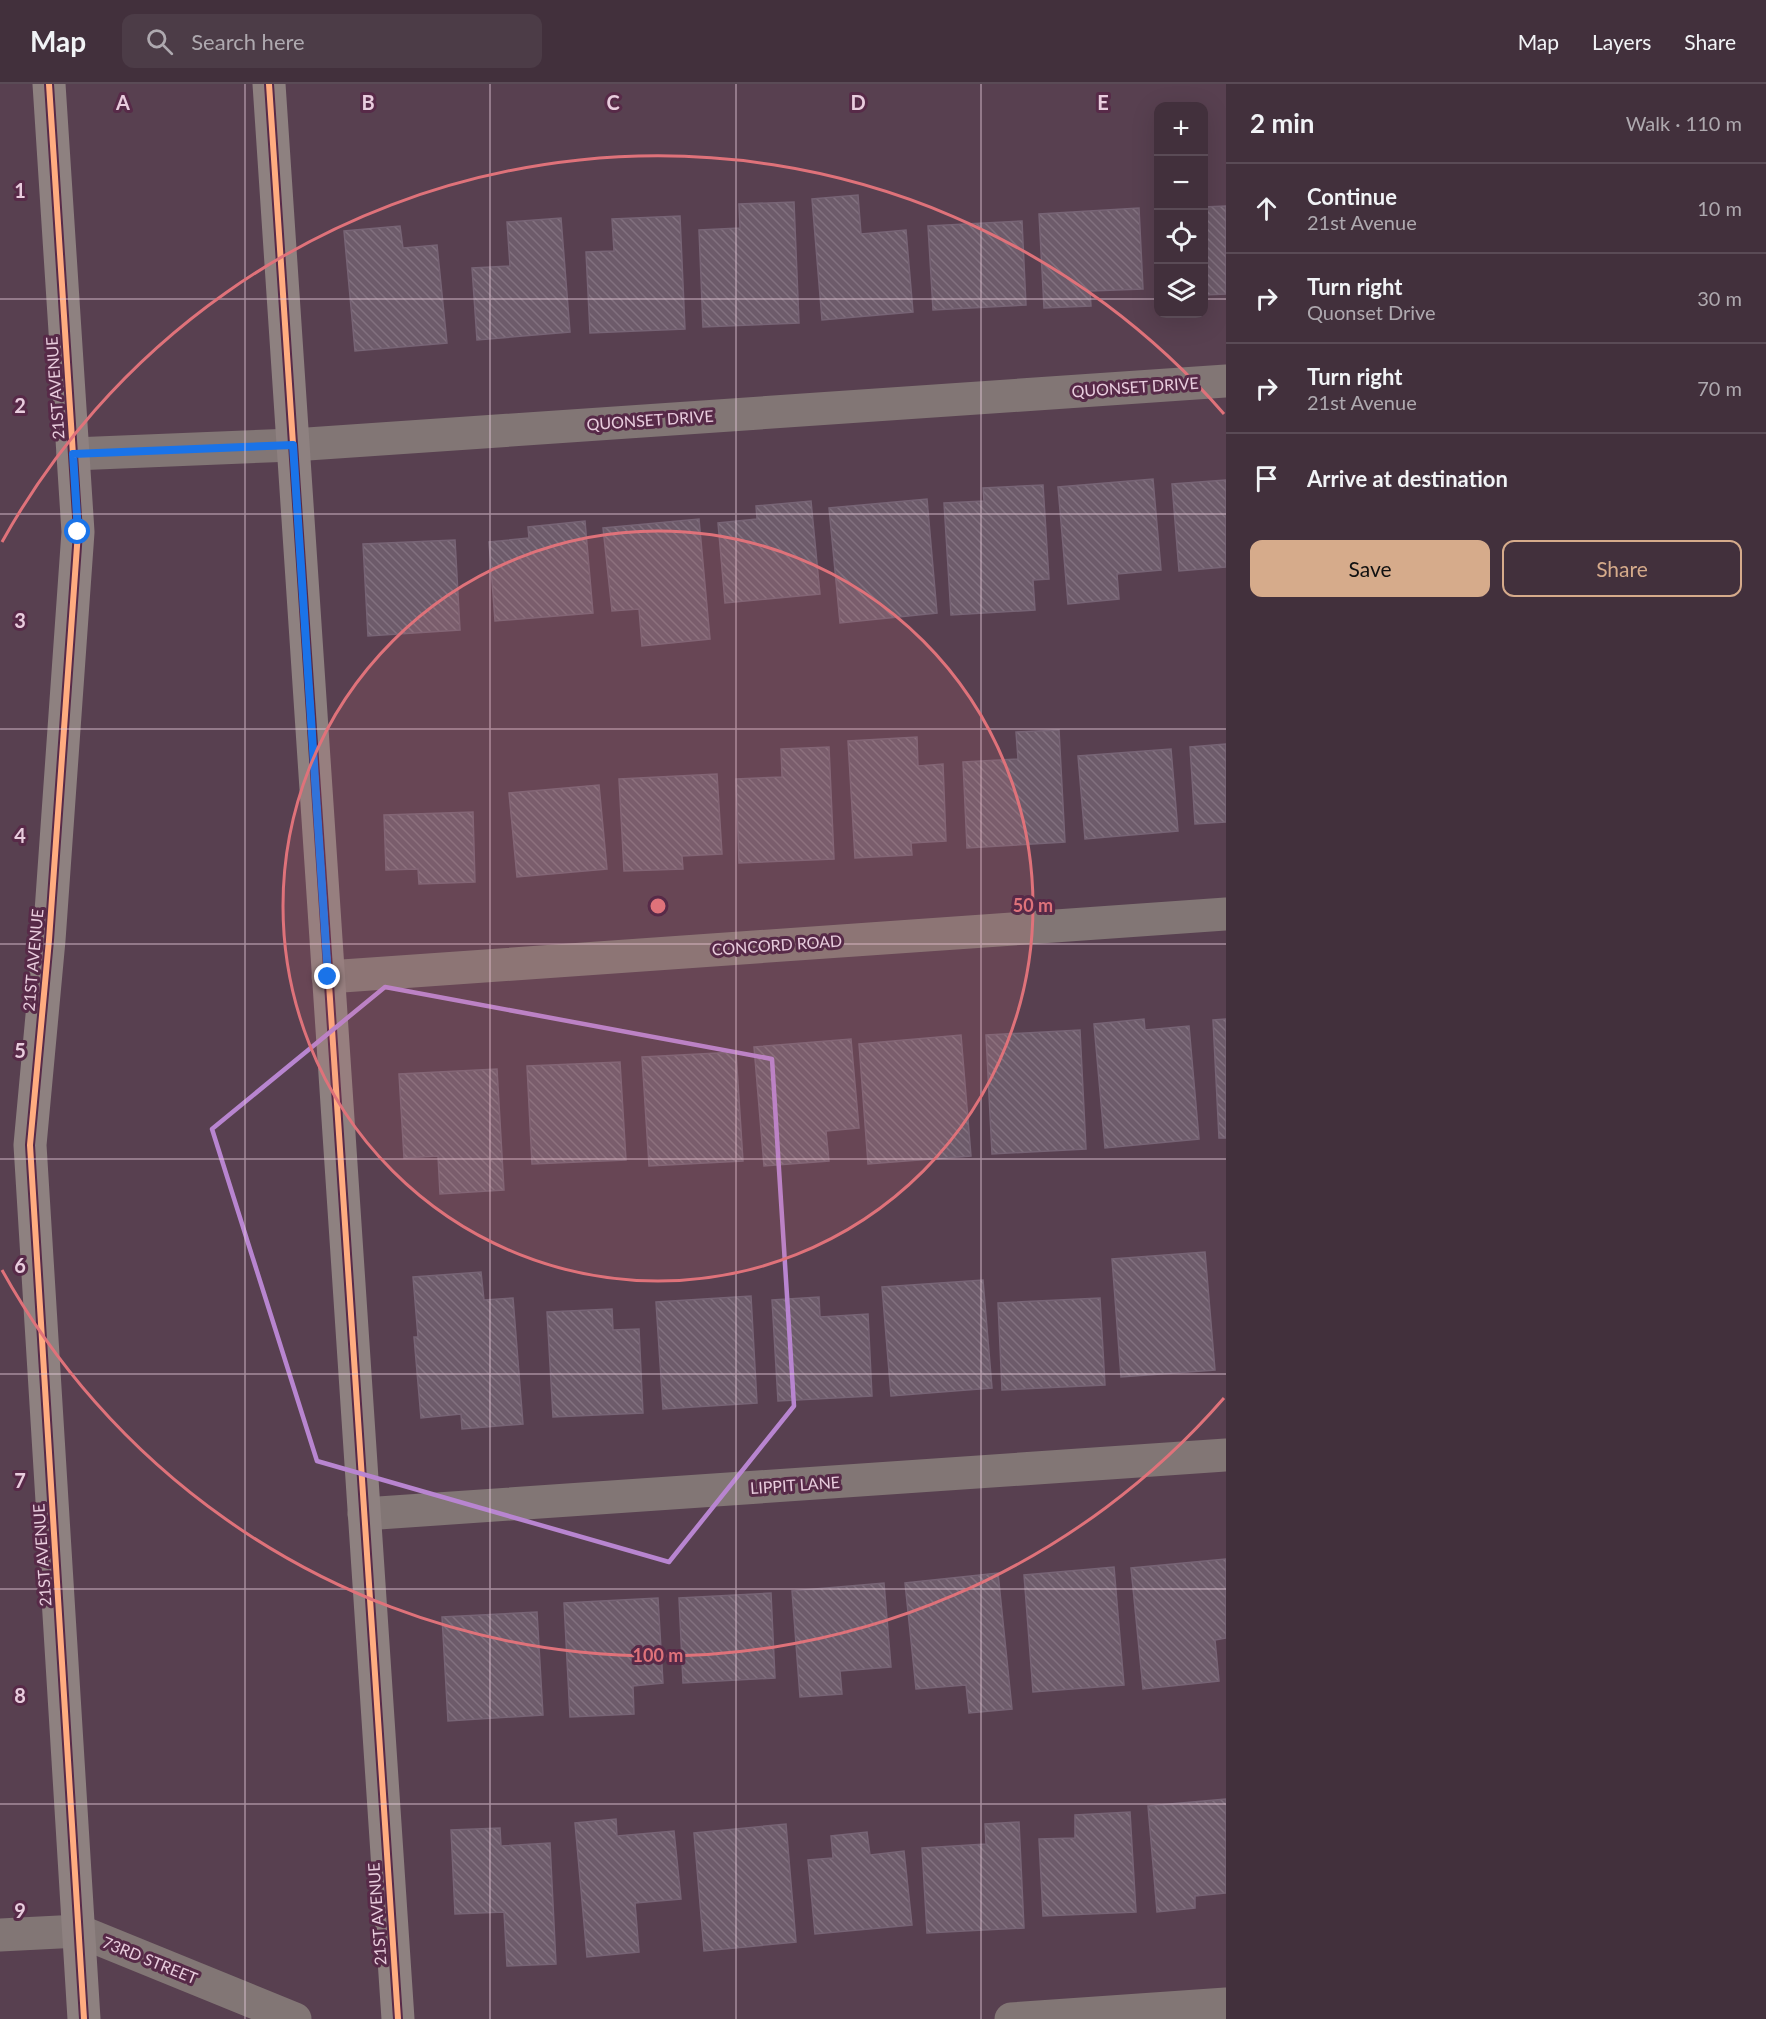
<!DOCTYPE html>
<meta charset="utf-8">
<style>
:root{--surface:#42303c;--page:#4c3c47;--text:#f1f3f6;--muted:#aea9af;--line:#5a4b56;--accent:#d6ab8b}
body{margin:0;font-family:Lato,sans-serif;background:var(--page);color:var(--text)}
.controls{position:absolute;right:18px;top:18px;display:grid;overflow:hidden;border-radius:12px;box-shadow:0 6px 24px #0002}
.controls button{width:54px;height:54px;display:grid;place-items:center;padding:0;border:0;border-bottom:2px solid var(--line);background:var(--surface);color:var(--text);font:30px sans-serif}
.stop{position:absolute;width:18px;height:18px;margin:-14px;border:4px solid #1a73e8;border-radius:50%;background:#fff}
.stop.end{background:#1a73e8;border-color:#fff;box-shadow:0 2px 6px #0008}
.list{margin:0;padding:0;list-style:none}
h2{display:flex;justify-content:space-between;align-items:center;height:78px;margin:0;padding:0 24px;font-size:26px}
h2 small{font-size:20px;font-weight:400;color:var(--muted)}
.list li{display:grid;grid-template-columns:39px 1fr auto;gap:18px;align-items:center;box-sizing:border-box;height:90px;padding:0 24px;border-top:2px solid var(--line)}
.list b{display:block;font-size:22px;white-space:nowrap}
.list p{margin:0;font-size:20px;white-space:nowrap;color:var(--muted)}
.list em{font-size:20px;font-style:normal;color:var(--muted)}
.actions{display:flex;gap:12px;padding:18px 24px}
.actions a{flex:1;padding:14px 0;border:2px solid var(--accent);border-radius:12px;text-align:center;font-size:21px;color:var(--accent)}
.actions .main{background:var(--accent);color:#111}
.icon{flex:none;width:33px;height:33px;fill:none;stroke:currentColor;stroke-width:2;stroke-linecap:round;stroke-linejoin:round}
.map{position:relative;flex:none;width:1226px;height:1935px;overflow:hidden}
header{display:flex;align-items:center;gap:36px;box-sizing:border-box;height:84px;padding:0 30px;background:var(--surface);border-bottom:2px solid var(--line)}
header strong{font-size:28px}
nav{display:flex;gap:33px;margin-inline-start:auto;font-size:21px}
.search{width:420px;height:54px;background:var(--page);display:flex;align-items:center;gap:15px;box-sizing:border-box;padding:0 21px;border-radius:12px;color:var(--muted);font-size:22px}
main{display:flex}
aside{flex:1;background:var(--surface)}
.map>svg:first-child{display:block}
.building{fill:url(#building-back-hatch);stroke:#776475;stroke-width:1.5}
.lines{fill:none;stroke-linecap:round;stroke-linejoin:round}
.street{stroke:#827675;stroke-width:33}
.secondary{stroke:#8e8180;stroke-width:33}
.cycleway-casing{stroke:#572a48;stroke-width:10}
.cycleway{stroke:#ffac80;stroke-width:6}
.route{stroke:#1a73e8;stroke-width:8}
.marked{fill:none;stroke:#b885d0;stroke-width:4.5;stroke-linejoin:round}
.grid{fill:none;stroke:#e9cdde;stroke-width:1.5;stroke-opacity:0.55}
.ring{fill:none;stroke:#df727a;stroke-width:3}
.labels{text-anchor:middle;stroke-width:6;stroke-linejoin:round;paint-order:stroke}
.street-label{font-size:16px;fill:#e9cdde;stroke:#572a48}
.grid-label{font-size:20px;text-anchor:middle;font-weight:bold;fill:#e9cdde;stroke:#572a48;stroke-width:6;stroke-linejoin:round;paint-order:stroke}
.centre{fill:#df727a;stroke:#572a48;stroke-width:3}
.ring-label{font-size:18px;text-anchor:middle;font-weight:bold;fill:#df727a;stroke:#572a48;stroke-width:6;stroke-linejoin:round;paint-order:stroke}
</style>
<header>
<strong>Map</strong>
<div class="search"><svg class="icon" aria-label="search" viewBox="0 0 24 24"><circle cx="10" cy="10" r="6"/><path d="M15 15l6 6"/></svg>Search here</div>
<nav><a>Map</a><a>Layers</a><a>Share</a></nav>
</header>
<main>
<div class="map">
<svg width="1226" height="1935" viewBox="0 0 1226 1935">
<defs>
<pattern id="building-back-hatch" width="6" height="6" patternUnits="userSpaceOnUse" patternTransform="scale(1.5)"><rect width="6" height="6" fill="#6d5b6a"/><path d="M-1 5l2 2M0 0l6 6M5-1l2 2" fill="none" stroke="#82717f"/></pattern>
</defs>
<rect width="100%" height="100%" fill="#584050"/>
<g class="building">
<polygon points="858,111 861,150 906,146 913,228 822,236 812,115"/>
<polygon points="794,118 799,239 703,243 699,146 740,144 739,120"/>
<polygon points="1226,122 1226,210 1204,211 1204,123"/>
<polygon points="1139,124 1143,205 1090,207 1091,222 1044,224 1039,130"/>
<polygon points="1155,125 1158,125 1158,192"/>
<polygon points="680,132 685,245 590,249 586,168 614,167 612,135"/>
<polygon points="561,134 570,248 477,256 472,184 510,182 507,138"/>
<polygon points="1022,137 1026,221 933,226 928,142"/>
<polygon points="400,142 403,164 437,161 447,259 355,267 344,147"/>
<polygon points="1153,395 1161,486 1117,490 1119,515 1068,520 1058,403"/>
<polygon points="1226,396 1226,483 1179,487 1172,400"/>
<polygon points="1043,401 1049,495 1033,496 1035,526 951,531 944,419 984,417 983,404"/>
<polygon points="927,415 937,529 840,539 829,424"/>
<polygon points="811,417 820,510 725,519 718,439 757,435 756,422"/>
<polygon points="699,435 710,555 642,562 639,525 612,527 603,444"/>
<polygon points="585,437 593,529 495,537 489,458 529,454 528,443"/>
<polygon points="455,456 460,546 368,552 363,460"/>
<polygon points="1059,646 1065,758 967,764 963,678 1018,675 1016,648"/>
<polygon points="917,653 918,682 943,680 946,757 911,759 912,771 855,774 848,657"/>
<polygon points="1226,660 1226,738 1195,740 1190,663"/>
<polygon points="829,663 834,775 739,779 736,695 782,693 781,665"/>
<polygon points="1171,665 1178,747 1085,755 1078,672"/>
<polygon points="717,690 722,770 682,772 683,785 624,787 619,695"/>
<polygon points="599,701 607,785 517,793 509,709"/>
<polygon points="473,728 475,798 419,800 418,785 386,786 384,731"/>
<polygon points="1144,935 1145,946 1189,942 1199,1055 1105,1064 1094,940"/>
<polygon points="1226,935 1226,1054 1219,1054 1213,936"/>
<polygon points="1080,946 1086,1065 992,1070 986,951"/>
<polygon points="961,951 971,1072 868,1080 859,960"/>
<polygon points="851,955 859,1044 826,1047 829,1077 764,1082 754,963"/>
<polygon points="736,968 743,1077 649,1082 642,973"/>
<polygon points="620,978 626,1076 532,1080 527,982"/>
<polygon points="497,985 504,1106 440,1110 438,1072 404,1074 399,990"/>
<polygon points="1205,1168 1215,1286 1121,1293 1112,1175"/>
<polygon points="481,1188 484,1216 513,1214 523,1340 462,1345 461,1330 421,1334 414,1253 418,1253 413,1193"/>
<polygon points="983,1196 992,1304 891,1312 882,1203"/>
<polygon points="751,1212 757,1319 663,1325 656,1218"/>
<polygon points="819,1213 820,1233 868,1230 872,1312 778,1317 772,1216"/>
<polygon points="1100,1214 1105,1301 1002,1306 998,1219"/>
<polygon points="612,1225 613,1246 639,1245 643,1329 553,1333 547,1228"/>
<polygon points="1226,1475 1226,1554 1215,1556 1219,1597 1143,1605 1131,1484"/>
<polygon points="1114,1483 1124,1601 1033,1608 1024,1491"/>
<polygon points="998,1489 1012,1625 969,1629 966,1601 916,1605 905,1499"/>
<polygon points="884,1499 891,1583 840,1587 842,1610 800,1613 792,1507"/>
<polygon points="771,1509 775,1594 683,1599 679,1514"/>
<polygon points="658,1514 663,1599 633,1602 634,1630 570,1633 564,1519"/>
<polygon points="537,1528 543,1631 448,1637 442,1533"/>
<polygon points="1226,1715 1226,1809 1195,1812 1195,1824 1157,1828 1148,1722"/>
<polygon points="1130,1728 1136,1828 1043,1832 1039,1755 1075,1754 1075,1731"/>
<polygon points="616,1735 617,1752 674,1747 681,1815 635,1819 639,1868 587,1873 575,1739"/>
<polygon points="1019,1738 1024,1844 927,1849 922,1764 986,1760 985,1740"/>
<polygon points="786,1740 796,1858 704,1867 694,1749"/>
<polygon points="500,1744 501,1762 550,1759 556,1880 507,1882 504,1828 455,1830 451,1746"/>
<polygon points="867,1748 870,1771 904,1767 912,1841 815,1850 808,1776 833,1774 831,1752"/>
</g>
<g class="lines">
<g class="street">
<polyline points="73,370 293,361 1226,297"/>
<polyline points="328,893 1226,830"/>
<polyline points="364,1430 1226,1371"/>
<polyline points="0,1851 79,1847 295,1935"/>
<polyline points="1011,1935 1226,1920"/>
</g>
<g class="secondary">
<polyline points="49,0 78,448 49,856 30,1061 84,1935"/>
<polyline points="269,0 398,1935"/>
</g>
<g class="cycleway-casing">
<g id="cycleway">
<polyline points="49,0 78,448 49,856 30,1061 84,1935"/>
<polyline points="269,0 398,1935"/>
</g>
</g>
<use href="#cycleway" class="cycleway"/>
</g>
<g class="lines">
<polyline class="route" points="78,448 73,370 293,361 328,893"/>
</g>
<path class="marked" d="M385,903L772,975L794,1322L669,1478L317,1377L212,1045Z"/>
<path class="grid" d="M245,0V1935M490,0V1935M736,0V1935M981,0V1935M0,215H1158M1204,215H1226M0,430H1226M0,645H1226M0,860H1226M0,1075H1226M0,1290H1226M0,1505H1226M0,1720H1226"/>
<circle cx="658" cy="822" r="375" fill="#df727a" fill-opacity=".12"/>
<g class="ring">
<circle cx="658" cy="822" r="375"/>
<path d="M1224 1314A750 750 0 0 1 2 1186M2 458A750 750 0 0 1 1224 330"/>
</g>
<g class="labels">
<g class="street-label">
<text transform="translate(1135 303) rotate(-4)" y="6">QUONSET DRIVE</text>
<text transform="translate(55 304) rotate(-94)" y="6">21ST AVENUE</text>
<text transform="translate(650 336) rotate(-4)" y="6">QUONSET DRIVE</text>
<text transform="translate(777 861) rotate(-4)" y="6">CONCORD ROAD</text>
<text transform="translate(33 876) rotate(-85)" y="6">21ST AVENUE</text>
<text transform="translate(795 1401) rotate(-4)" y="6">LIPPIT LANE</text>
<text transform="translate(42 1471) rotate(-94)" y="6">21ST AVENUE</text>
<text transform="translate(377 1830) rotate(-94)" y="6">21ST AVENUE</text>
<text transform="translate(150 1876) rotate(22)" y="6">73RD STREET</text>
</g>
</g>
<g class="grid-label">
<text x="123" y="26">A</text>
<text x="368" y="26">B</text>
<text x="613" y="26">C</text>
<text x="858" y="26">D</text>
<text x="1103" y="26">E</text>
<text x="20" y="114">1</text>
<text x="20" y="329">2</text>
<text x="20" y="544">3</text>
<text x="20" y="759">4</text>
<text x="20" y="974">5</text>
<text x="20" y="1189">6</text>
<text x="20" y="1404">7</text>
<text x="20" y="1619">8</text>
<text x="20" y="1834">9</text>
</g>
<circle cx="658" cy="822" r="9" class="centre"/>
<g class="ring-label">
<text x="1033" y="828">50 m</text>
<text x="658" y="1578">100 m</text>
</g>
</svg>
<div class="controls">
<button>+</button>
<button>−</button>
<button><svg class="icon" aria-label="locate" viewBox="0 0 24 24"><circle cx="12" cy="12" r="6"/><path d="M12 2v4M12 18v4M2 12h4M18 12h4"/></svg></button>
<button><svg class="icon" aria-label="layers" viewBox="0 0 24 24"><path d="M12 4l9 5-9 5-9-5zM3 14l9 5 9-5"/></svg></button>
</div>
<div class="stop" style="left:78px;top:448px"></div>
<div class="stop end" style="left:328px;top:893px"></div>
</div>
<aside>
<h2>2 min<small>Walk · 110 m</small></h2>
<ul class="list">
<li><svg class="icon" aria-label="ahead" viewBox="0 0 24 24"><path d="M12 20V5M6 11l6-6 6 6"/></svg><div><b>Continue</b><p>21st Avenue</p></div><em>10 m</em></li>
<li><svg class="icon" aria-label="right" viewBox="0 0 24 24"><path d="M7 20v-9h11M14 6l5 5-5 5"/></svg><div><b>Turn right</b><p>Quonset Drive</p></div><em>30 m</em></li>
<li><svg class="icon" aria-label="right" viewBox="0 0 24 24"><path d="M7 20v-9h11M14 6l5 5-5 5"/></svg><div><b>Turn right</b><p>21st Avenue</p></div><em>70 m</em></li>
<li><svg class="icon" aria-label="arrive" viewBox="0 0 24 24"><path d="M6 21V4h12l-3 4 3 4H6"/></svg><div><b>Arrive at destination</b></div></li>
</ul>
<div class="actions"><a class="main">Save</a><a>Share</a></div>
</aside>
</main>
